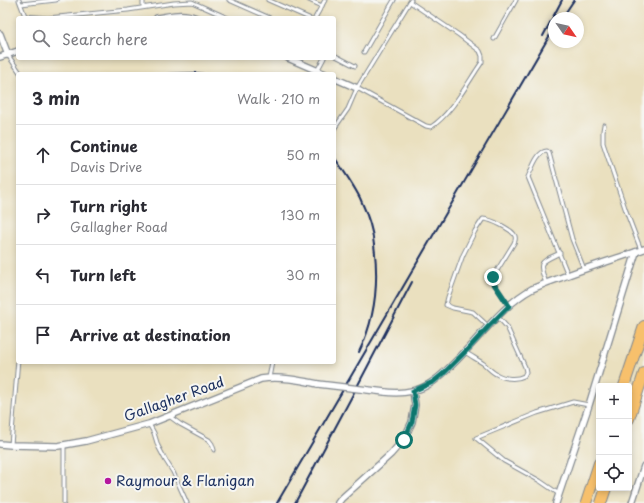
<!DOCTYPE html>
<meta charset="utf-8">
<style>
:root{--surface:#fff;--page:#f7f7f7;--text:#2b2b33;--muted:#7c7c81;--line:#e1e1e2}
body{margin:0;font-family:"Playpen Sans",sans-serif;background:var(--page);color:var(--text)}
.controls{position:absolute;right:12px;bottom:12px;display:grid;overflow:hidden;border-radius:4px;box-shadow:0 2px 6px #0003}
.controls button{width:36px;height:36px;display:grid;place-items:center;padding:0;border:0;border-bottom:1px solid var(--line);background:var(--surface);color:var(--text);font:20px sans-serif}
.compass{position:absolute;left:548px;top:12px;width:36px;height:36px;border-radius:50%;background:var(--surface);box-shadow:0 2px 6px #0003;rotate:124deg}
.stop{position:absolute;width:12px;height:12px;margin:-9px;border:3px solid #0f766e;border-radius:50%;background:#fff}
.stop.end{background:#0f766e;border-color:#fff;box-shadow:0 1px 4px #0008}
.list{margin:0;padding:0;list-style:none}
h2{display:flex;justify-content:space-between;align-items:center;height:52px;margin:0;padding:0 16px;font-size:17px}
h2 small{font-size:13px;font-weight:400;color:var(--muted)}
.list li{display:grid;grid-template-columns:26px 1fr auto;gap:12px;align-items:center;box-sizing:border-box;height:60px;padding:0 16px;border-top:1px solid var(--line)}
.list b{display:block;font-size:15px;white-space:nowrap}
.list p{margin:0;font-size:13px;white-space:nowrap;color:var(--muted)}
.list em{font-size:13px;font-style:normal;color:var(--muted)}
.icon{flex:none;width:22px;height:22px;fill:none;stroke:currentColor;stroke-width:2;stroke-linecap:round;stroke-linejoin:round}
.map{position:relative;flex:none;width:644px;height:503px;overflow:hidden}
.search{position:absolute;background:var(--surface);box-shadow:0 2px 6px #0003;left:16px;top:16px;width:320px;height:44px;display:flex;align-items:center;gap:10px;box-sizing:border-box;padding:0 14px;border-radius:4px;color:var(--muted);font-size:15px}
.panel{position:absolute;background:var(--surface);box-shadow:0 2px 6px #0003;left:16px;top:72px;width:320px;height:292px;border-radius:4px}
.map>svg:first-child{display:block}
.lines{fill:none;stroke-linecap:round;stroke-linejoin:round}
.service-casing{stroke:#82888e;stroke-width:5}
.minor-casing{stroke:#82888e;stroke-width:8}
.motorway-casing{stroke:#82888e;stroke-width:12}
.service{stroke:#fff;stroke-width:3}
.minor{stroke:#fff;stroke-width:5.5}
.motorway{stroke:#f7c06c;stroke-width:10}
.rail{stroke:#1b2f5e;stroke-width:2}
.minor-bridge-casing{stroke:#82888e;stroke-width:8;stroke-linecap:butt}
.minor-bridge{stroke:#fff;stroke-width:5.5}
.route{stroke:#0f766e;stroke-width:5}
.poi-dot{fill:#b5179e;stroke:#f6f6f2;stroke-width:1.5}
.labels{text-anchor:middle;stroke-width:4;stroke-linejoin:round;paint-order:stroke}
.street-label{font-size:14px;fill:#1b2f5e;stroke:#f6f6f2}
.poi-label{font-size:14px;fill:#1b2f5e;stroke:#f6f6f2;text-anchor:start}
</style>
<div class="map">
<svg width="644" height="503" viewBox="0 0 644 503">
<rect width="100%" height="100%" fill="#f6f6f2"/>
<filter id="ink" filterUnits="userSpaceOnUse"><feTurbulence type="fractalNoise" baseFrequency=".025" numOctaves="2"/><feDisplacementMap in="SourceGraphic" scale="8" xChannelSelector="R" yChannelSelector="G"/><feConvolveMatrix kernelMatrix="1 2 1 2 8 2 1 2 1" color-interpolation-filters="sRGB"/></filter>
<filter id="wash" filterUnits="userSpaceOnUse"><feTurbulence type="fractalNoise" baseFrequency=".012" numOctaves="4" result="noise"/><feDisplacementMap in="SourceGraphic" scale="16" xChannelSelector="R" yChannelSelector="G"/><feGaussianBlur stdDeviation="0.9" result="paint"/><feColorMatrix in="noise" values="0 0 0 0 0 0 0 0 0 0 0 0 0 0 0 0 0 1.4 0 .05"/><feComposite in="paint" operator="in"/></filter>
<g filter="url(#wash)">
<rect width="100%" height="100%" fill="#eae0bf"/>
</g>
<g filter="url(#ink)">
<g class="lines">
<g class="service-casing">
<g id="service">
<polyline points="19,0 25,16 48,18 128,10 174,3 192,2 228,18"/>
<polyline points="143,0 143,7"/>
<polyline points="229,0 270,18"/>
<polyline points="268,0 309,18"/>
<polyline points="309,0 322,6"/>
<polyline points="21,4 56,0"/>
<polyline points="315,18 325,0"/>
<polyline points="494,39 516,0"/>
<polyline points="364,52 394,0"/>
<polyline points="8,55 21,74"/>
<polyline points="334,55 355,66"/>
<polyline points="317,71 324,58"/>
<path d="M357,88L426,126L431,127C450,115 466,86 478,68L482,62V56L480,51L459,35L410,2"/>
<polyline points="604,125 603,131 603,143 626,211 641,250"/>
<polyline points="334,129 348,109 357,88 411,0"/>
<path d="M568,275L528,177C532,169 537,151 547,151L549,153L572,239L584,269"/>
<path d="M546,283C538,261 539,263 560,253"/>
<path d="M488,326L473,312L453,308L446,305L448,297L463,255L475,231L483,219C491,219 513,230 515,236C516,240 515,240 514,243L493,277V282L509,306"/>
<path d="M465,352C471,356 478,360 484,364C488,368 492,372 496,374C504,379 516,380 524,376L526,372L525,367L507,327L498,317"/>
<polyline points="269,378 272,362"/>
<polyline points="169,416 180,424 209,440 212,444 214,450"/>
<polyline points="149,424 154,433 158,446 166,461 173,472 187,503"/>
<polyline points="11,445 18,359"/>
<polyline points="64,445 64,503"/>
<polyline points="559,494 540,481 504,461 476,438 537,413 573,402 589,405"/>
</g>
</g>
<g class="minor-casing">
<g id="minor">
<path d="M157,18C171,16 183,12 196,18"/>
<polyline points="0,34 8,55"/>
<polyline points="0,57 18,51"/>
<polyline points="288,58 325,74"/>
<polyline points="334,78 357,88"/>
<path d="M385,392C394,393 403,393 412,391C428,388 441,376 452,365C477,341 502,305 532,289C541,285 551,281 560,278C588,267 616,259 644,249"/>
<path d="M0,444L11,445L58,446L86,441L149,424L261,379C279,376 299,380 318,384"/>
<polyline points="338,503 341,499 391,454 404,439 412,422 415,405 413,391"/>
<polyline points="556,503 589,405 636,252"/>
<polyline points="632,503 644,466"/>
</g>
</g>
<g class="motorway-casing">
<g id="motorway">
<polyline points="624,386 644,326"/>
<polyline points="629,419 644,373"/>
<polyline points="586,503 599,463"/>
<polyline points="601,503 606,488"/>
</g>
</g>
<use href="#service" class="service"/>
<use href="#minor" class="minor"/>
<use href="#motorway" class="motorway"/>
<g class="rail">
<polyline points="562,18 574,0"/>
<polyline points="543,36 562,0"/>
<polyline points="166,74 196,73 204,74"/>
<path d="M334,157C343,170 353,184 360,198C366,211 373,231 374,245C379,281 375,319 359,352"/>
<polyline points="277,503 554,28"/>
<polyline points="295,503 359,383 412,282"/>
</g>
<g class="minor-bridge-casing">
<polyline id="minor-bridge" points="318,384 385,392"/>
</g>
<use href="#minor-bridge" class="minor-bridge"/>
</g>
</g>
<g class="lines" filter="url(#ink)">
<polyline class="route" points="404,440 412,422 415,405 413,391 433,382 443,374 468,349 489,326 509,306 493,282 493,277"/>
</g>
<circle class="poi-dot" cx="108" cy="481" r="4"/>
<g class="labels">
<g class="street-label">
<text transform="translate(174 399) rotate(-20)" y="5">Gallagher Road</text>
</g>
<g class="poi-label">
<text x="116" y="486">Raymour &amp; Flanigan</text>
</g>
</g>
</svg>
<div class="controls">
<button>+</button>
<button>−</button>
<button><svg class="icon" aria-label="locate" viewBox="0 0 24 24"><circle cx="12" cy="12" r="6"/><path d="M12 2v4M12 18v4M2 12h4M18 12h4"/></svg></button>
</div>
<svg class="compass" viewBox="-18 -18 36 36"><path d="M0-13l5 13h-10z" fill="#e53935"/><path d="M0 13l5-13h-10z" fill="#7c7c81"/></svg>
<div class="stop" style="left:404px;top:440px"></div>
<div class="stop end" style="left:493px;top:277px"></div>
<div class="search"><svg class="icon" aria-label="search" viewBox="0 0 24 24"><circle cx="10" cy="10" r="6"/><path d="M15 15l6 6"/></svg>Search here</div>
<section class="panel">
<h2>3 min<small>Walk · 210 m</small></h2>
<ul class="list">
<li><svg class="icon" aria-label="ahead" viewBox="0 0 24 24"><path d="M12 20V5M6 11l6-6 6 6"/></svg><div><b>Continue</b><p>Davis Drive</p></div><em>50 m</em></li>
<li><svg class="icon" aria-label="right" viewBox="0 0 24 24"><path d="M7 20v-9h11M14 6l5 5-5 5"/></svg><div><b>Turn right</b><p>Gallagher Road</p></div><em>130 m</em></li>
<li><svg class="icon" aria-label="left" viewBox="0 0 24 24"><path d="M17 20v-9H6M10 6l-5 5 5 5"/></svg><div><b>Turn left</b></div><em>30 m</em></li>
<li><svg class="icon" aria-label="arrive" viewBox="0 0 24 24"><path d="M6 21V4h12l-3 4 3 4H6"/></svg><div><b>Arrive at destination</b></div></li>
</ul>
</section>
</div>
